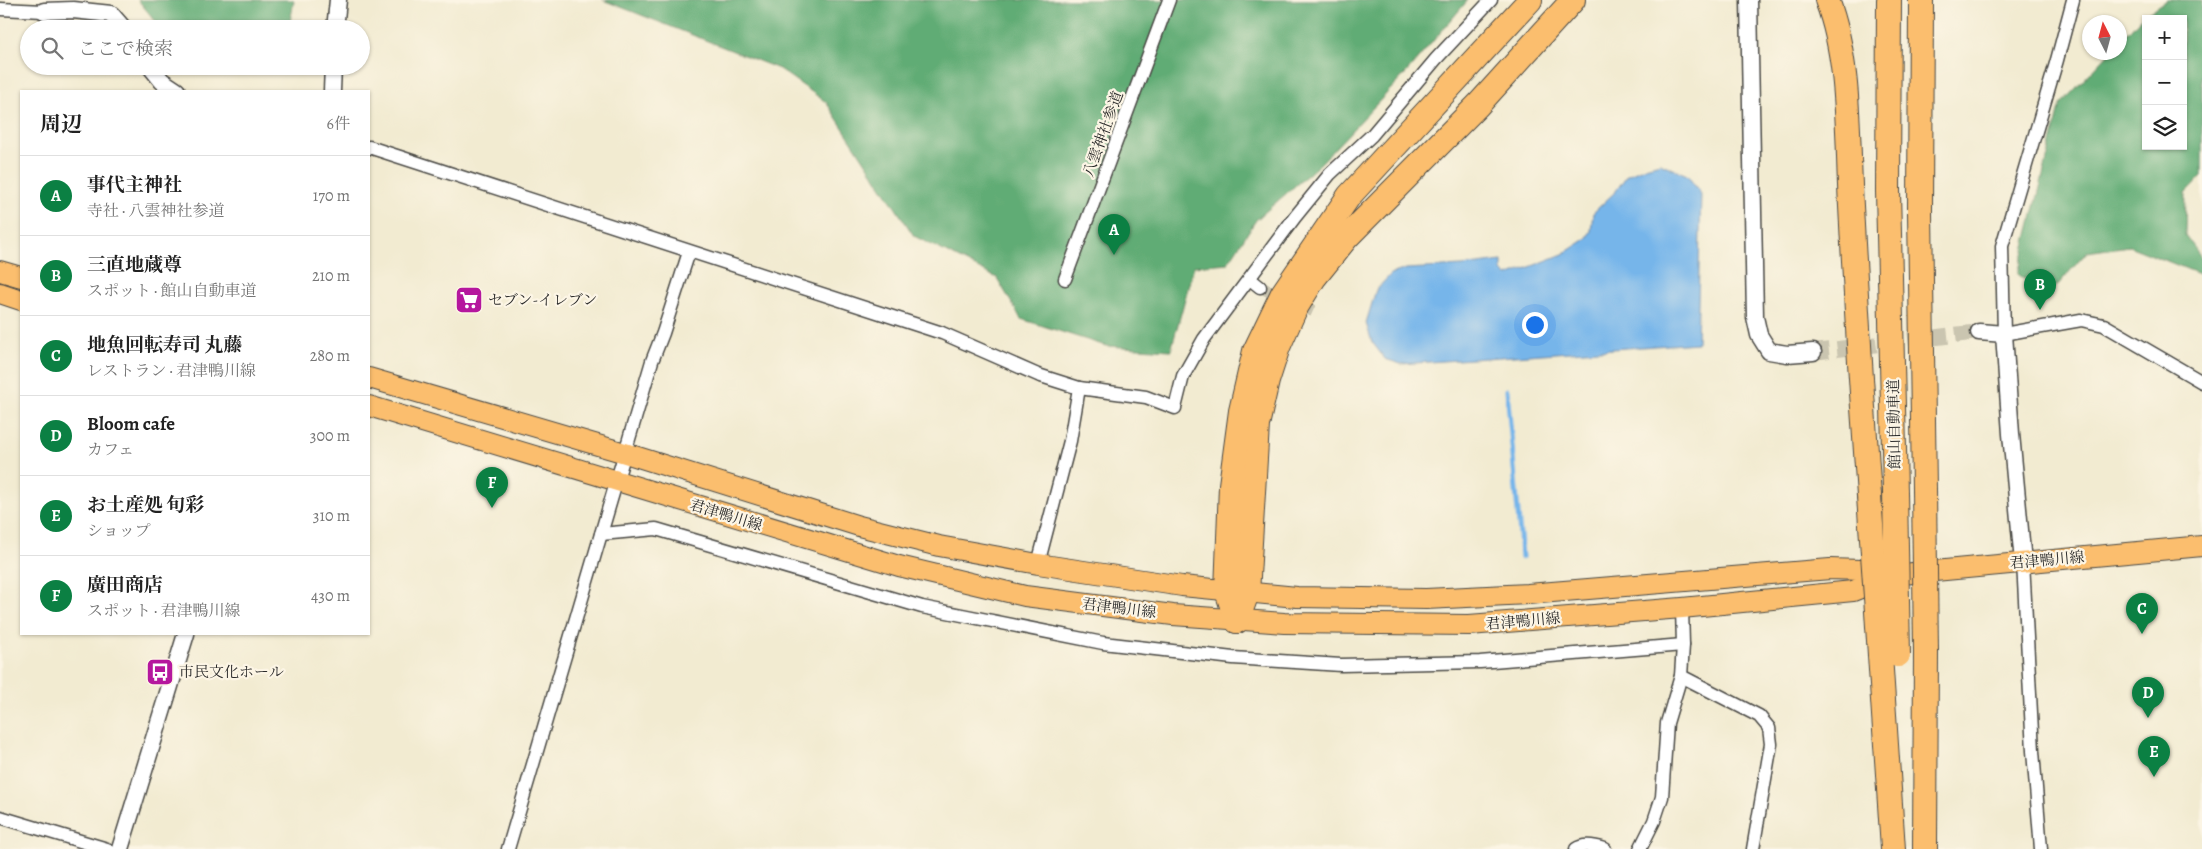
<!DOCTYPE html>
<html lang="ja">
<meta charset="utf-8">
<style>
:root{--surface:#fff;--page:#f6f6f6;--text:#222;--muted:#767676;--line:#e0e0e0;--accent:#0b8043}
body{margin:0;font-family:Alegreya,"Noto Serif JP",serif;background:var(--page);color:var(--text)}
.controls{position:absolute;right:15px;top:15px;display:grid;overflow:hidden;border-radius:0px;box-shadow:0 1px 4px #0004}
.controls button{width:45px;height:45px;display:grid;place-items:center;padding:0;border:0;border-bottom:1px solid var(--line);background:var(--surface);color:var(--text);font:25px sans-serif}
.compass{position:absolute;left:2082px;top:15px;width:45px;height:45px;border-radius:50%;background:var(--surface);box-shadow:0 1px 4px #0004;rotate:354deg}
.you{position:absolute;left:1534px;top:324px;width:18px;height:18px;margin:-12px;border:4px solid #fff;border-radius:50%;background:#1a73e8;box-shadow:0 0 0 8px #1a73e833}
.badge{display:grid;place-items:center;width:32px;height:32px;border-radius:50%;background:var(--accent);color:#fff;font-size:16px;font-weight:700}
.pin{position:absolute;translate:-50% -41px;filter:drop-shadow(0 1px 2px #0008)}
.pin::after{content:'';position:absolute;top:26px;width:18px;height:15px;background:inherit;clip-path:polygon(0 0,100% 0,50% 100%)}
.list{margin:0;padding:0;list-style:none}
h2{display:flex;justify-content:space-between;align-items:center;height:65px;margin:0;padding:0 20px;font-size:21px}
h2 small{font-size:16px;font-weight:400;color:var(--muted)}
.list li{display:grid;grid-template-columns:32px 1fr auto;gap:15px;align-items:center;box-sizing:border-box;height:80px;padding:0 20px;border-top:1px solid var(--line)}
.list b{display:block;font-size:19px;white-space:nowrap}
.list p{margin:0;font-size:16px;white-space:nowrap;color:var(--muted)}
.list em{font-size:16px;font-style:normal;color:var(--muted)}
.icon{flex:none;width:28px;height:28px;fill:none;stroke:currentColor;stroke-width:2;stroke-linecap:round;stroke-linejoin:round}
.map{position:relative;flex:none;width:2202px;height:849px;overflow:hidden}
.search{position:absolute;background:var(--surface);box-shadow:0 1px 4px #0004;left:20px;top:20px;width:350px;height:55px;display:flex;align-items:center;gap:12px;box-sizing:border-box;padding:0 18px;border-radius:28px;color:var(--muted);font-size:19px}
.panel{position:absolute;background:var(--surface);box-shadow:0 1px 4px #0004;left:20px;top:90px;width:350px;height:545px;border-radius:0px}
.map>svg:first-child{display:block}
.forest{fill:#61ac74;stroke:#466c50;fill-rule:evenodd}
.water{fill:#76b5ea;stroke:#50708a}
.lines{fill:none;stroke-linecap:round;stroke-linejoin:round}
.stream{stroke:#76b5ea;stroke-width:5}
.minor-tunnel{stroke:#cac5b0;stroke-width:12;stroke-dasharray:12 6;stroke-linecap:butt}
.tertiary-tunnel{stroke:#cac5b0;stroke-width:16;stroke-dasharray:16 8;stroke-linecap:butt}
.minor-casing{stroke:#494844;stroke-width:15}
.tertiary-casing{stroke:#494844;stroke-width:19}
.primary-casing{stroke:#494844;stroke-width:22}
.motorway-casing{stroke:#494844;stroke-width:26}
.minor{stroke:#fff;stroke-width:12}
.tertiary{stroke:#fff;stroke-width:16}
.primary{stroke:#fbbe6e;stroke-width:20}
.motorway{stroke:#fbbe6e;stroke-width:24}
.motorway-bridge-casing{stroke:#494844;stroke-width:26;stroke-linecap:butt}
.motorway-bridge{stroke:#fbbe6e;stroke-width:24}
.labels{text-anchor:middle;stroke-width:4.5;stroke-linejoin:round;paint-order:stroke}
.street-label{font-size:15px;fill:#2b2b2b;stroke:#fcf5e5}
.poi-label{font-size:15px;fill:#2b2b2b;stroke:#fcf5e5;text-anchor:start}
</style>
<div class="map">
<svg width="2202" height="849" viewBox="0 0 2202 849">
<rect width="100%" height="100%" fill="#fcf5e5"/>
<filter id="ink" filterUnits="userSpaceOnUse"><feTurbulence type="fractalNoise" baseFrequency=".02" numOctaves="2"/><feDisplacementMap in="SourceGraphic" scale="10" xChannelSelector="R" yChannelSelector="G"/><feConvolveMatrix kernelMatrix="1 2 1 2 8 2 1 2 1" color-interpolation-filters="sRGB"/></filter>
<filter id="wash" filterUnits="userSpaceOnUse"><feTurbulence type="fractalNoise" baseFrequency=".0096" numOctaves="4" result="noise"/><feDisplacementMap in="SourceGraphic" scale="20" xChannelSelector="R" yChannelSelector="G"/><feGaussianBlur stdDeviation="1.12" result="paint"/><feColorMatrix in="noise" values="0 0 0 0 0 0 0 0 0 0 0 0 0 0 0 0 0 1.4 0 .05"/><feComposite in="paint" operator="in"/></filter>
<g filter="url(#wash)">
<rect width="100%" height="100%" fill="#f2ebd1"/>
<g class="forest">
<polygon points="138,0 294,0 289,29 162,29"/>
<polygon points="603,0 1468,0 1406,73 1320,164 1256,220 1228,263 1194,266 1171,350 1106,346 1021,319 997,278 914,236 826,102 779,69"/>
<path d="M2167,0H2202V176L2186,193L2185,235L2202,258V275L2129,246L2087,252L2047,297L2018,274L2061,104L2109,53L2120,52V41L2141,18ZM2146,19H2183V146H2146Z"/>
</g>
<polygon class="water" points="1660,163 1687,175 1701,194 1697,343 1401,364 1385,359 1372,342 1366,323 1376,290 1391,274 1406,269 1462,266 1502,261 1502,271 1507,276 1563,254 1586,239 1591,231 1593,213 1616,191 1627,175 1645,167"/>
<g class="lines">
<polyline class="stream" points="1507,390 1522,557"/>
</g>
</g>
<g filter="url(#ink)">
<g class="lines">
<polyline class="minor-tunnel" points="1260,287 1313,311"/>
<polyline class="tertiary-tunnel" points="1813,352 1979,332"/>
<g class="minor-casing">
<g id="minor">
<polyline points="2073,0 2057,60 2002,246 2004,334 2081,320 2104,325 2202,382"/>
<polyline points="0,9 44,11"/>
<polyline points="369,147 942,333 1038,375 1079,388 1146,397 1175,408 1183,376 1204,339 1295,217 1330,174 1372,135 1436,59 1491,0"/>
<polyline points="1065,279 1169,0"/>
<polyline points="1250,279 1260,287"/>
<polyline points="601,534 656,529 922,607 1103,643 1233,658 1341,665 1480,662 1683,645"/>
<polyline points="2023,562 2033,751 2041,849"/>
<polyline points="1038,564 1070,441 1079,388"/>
<polyline points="1681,676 1759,716 1769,728 1771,744 1753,849"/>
<polyline points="0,817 107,849"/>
<polyline points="508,849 652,361 663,333 689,252"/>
<path d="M1576,849C1584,843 1596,846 1605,849"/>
<polyline points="1640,849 1654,821 1662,797 1667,723 1681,676 1683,645 1682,608"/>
</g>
</g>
<g class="tertiary-casing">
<g id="tertiary">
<polyline points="1749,0 1755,317 1759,335 1769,351 1787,354 1813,352"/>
<polyline points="44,11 73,10 111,14 124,29"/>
<polyline points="335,29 338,0"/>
<polyline points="150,66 162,81 177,91"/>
<polyline points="332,91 333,66"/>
<polyline points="1979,332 2004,334 2011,434 2023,562"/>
<polyline points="120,849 186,634"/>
</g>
</g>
<g class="primary-casing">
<g id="primary">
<polyline points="0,271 21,277"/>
<polyline points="0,293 21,300"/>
<polyline points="369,378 625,453 859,526 939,546 1038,564 1182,586 1297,597 1426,599 1528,594 1830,569 1861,570 1892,575 2202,546"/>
<polyline points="369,406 899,566 1025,596 1173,615 1284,623 1469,625 1682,608 1853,591 1888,577"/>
</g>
</g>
<g class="motorway-casing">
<g id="motorway">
<path d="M1827,0C1851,63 1847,139 1851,206C1856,302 1862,399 1869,496"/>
<polyline points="1889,0 1888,191 1895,492"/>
<polyline points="1921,0 1920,211 1924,489"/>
<polyline points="1237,621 1247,593 1257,425 1267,381 1278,347 1295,309 1314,278 1347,237 1478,105 1573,0"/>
<polyline points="1237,621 1227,591 1231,485 1241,411 1255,351 1283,293 1349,196 1530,0"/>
<polyline points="1880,655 1893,849"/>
<polyline points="1925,849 1926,652"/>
</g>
</g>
<use href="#minor" class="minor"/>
<use href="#tertiary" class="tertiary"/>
<use href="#primary" class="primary"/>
<use href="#motorway" class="motorway"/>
<g class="motorway-bridge-casing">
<g id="motorway-bridge">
<polyline points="1924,489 1926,652"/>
<polyline points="1895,492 1898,655"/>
<polyline points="1869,496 1880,655"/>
</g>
</g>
<use href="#motorway-bridge" class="motorway-bridge"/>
</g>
</g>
<defs>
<g id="supermarket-square" transform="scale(1.4375)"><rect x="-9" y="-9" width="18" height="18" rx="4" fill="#b5179e" stroke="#fcf5e5"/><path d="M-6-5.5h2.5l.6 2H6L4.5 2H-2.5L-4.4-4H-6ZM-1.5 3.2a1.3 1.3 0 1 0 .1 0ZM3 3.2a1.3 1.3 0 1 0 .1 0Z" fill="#fff"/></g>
<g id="bus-square" transform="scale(1.4375)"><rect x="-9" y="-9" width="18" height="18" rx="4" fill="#b5179e" stroke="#fcf5e5"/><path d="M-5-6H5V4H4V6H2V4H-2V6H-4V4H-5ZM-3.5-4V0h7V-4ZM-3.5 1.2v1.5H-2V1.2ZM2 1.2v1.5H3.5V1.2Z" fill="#fff"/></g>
</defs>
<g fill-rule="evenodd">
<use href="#supermarket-square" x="469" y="300"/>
<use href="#bus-square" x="160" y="672"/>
</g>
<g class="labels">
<g class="street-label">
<text transform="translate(1103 134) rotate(-70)" y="5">八雲神社参道</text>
<text transform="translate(1894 424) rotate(-91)" y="5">館山自動車道</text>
<text transform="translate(726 515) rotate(17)" y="5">君津鴨川線</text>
<text transform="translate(2047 560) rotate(-5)" y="5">君津鴨川線</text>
<text transform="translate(1119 608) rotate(7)" y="5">君津鴨川線</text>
<text transform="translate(1523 621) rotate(-5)" y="5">君津鴨川線</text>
</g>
<g class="poi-label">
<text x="488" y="305">セブン-イレブン</text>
<text x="179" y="677">市民文化ホール</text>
</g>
</g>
</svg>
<div class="controls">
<button>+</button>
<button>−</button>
<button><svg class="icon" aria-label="layers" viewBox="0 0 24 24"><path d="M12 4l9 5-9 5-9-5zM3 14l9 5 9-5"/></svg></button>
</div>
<svg class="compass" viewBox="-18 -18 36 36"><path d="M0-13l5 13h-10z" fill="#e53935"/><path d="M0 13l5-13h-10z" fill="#767676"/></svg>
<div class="you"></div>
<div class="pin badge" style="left:1114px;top:255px">A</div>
<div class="pin badge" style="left:2040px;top:310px">B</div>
<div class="pin badge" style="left:2142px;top:634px">C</div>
<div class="pin badge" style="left:2148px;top:718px">D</div>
<div class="pin badge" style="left:2154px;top:777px">E</div>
<div class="pin badge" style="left:492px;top:508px">F</div>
<div class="search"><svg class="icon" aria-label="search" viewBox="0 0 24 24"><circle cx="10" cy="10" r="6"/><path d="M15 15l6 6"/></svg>ここで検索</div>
<section class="panel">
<h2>周辺<small>6件</small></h2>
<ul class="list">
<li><span class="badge">A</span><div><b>事代主神社</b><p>寺社 · 八雲神社参道</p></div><em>170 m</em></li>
<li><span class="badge">B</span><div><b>三直地蔵尊</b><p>スポット · 館山自動車道</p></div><em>210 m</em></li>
<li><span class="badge">C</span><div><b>地魚回転寿司 丸藤</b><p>レストラン · 君津鴨川線</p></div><em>280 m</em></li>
<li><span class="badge">D</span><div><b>Bloom cafe</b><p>カフェ</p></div><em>300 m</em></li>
<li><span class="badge">E</span><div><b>お土産処 旬彩</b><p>ショップ</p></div><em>310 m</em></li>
<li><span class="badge">F</span><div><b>廣田商店</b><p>スポット · 君津鴨川線</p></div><em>430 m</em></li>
</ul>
</section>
</div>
